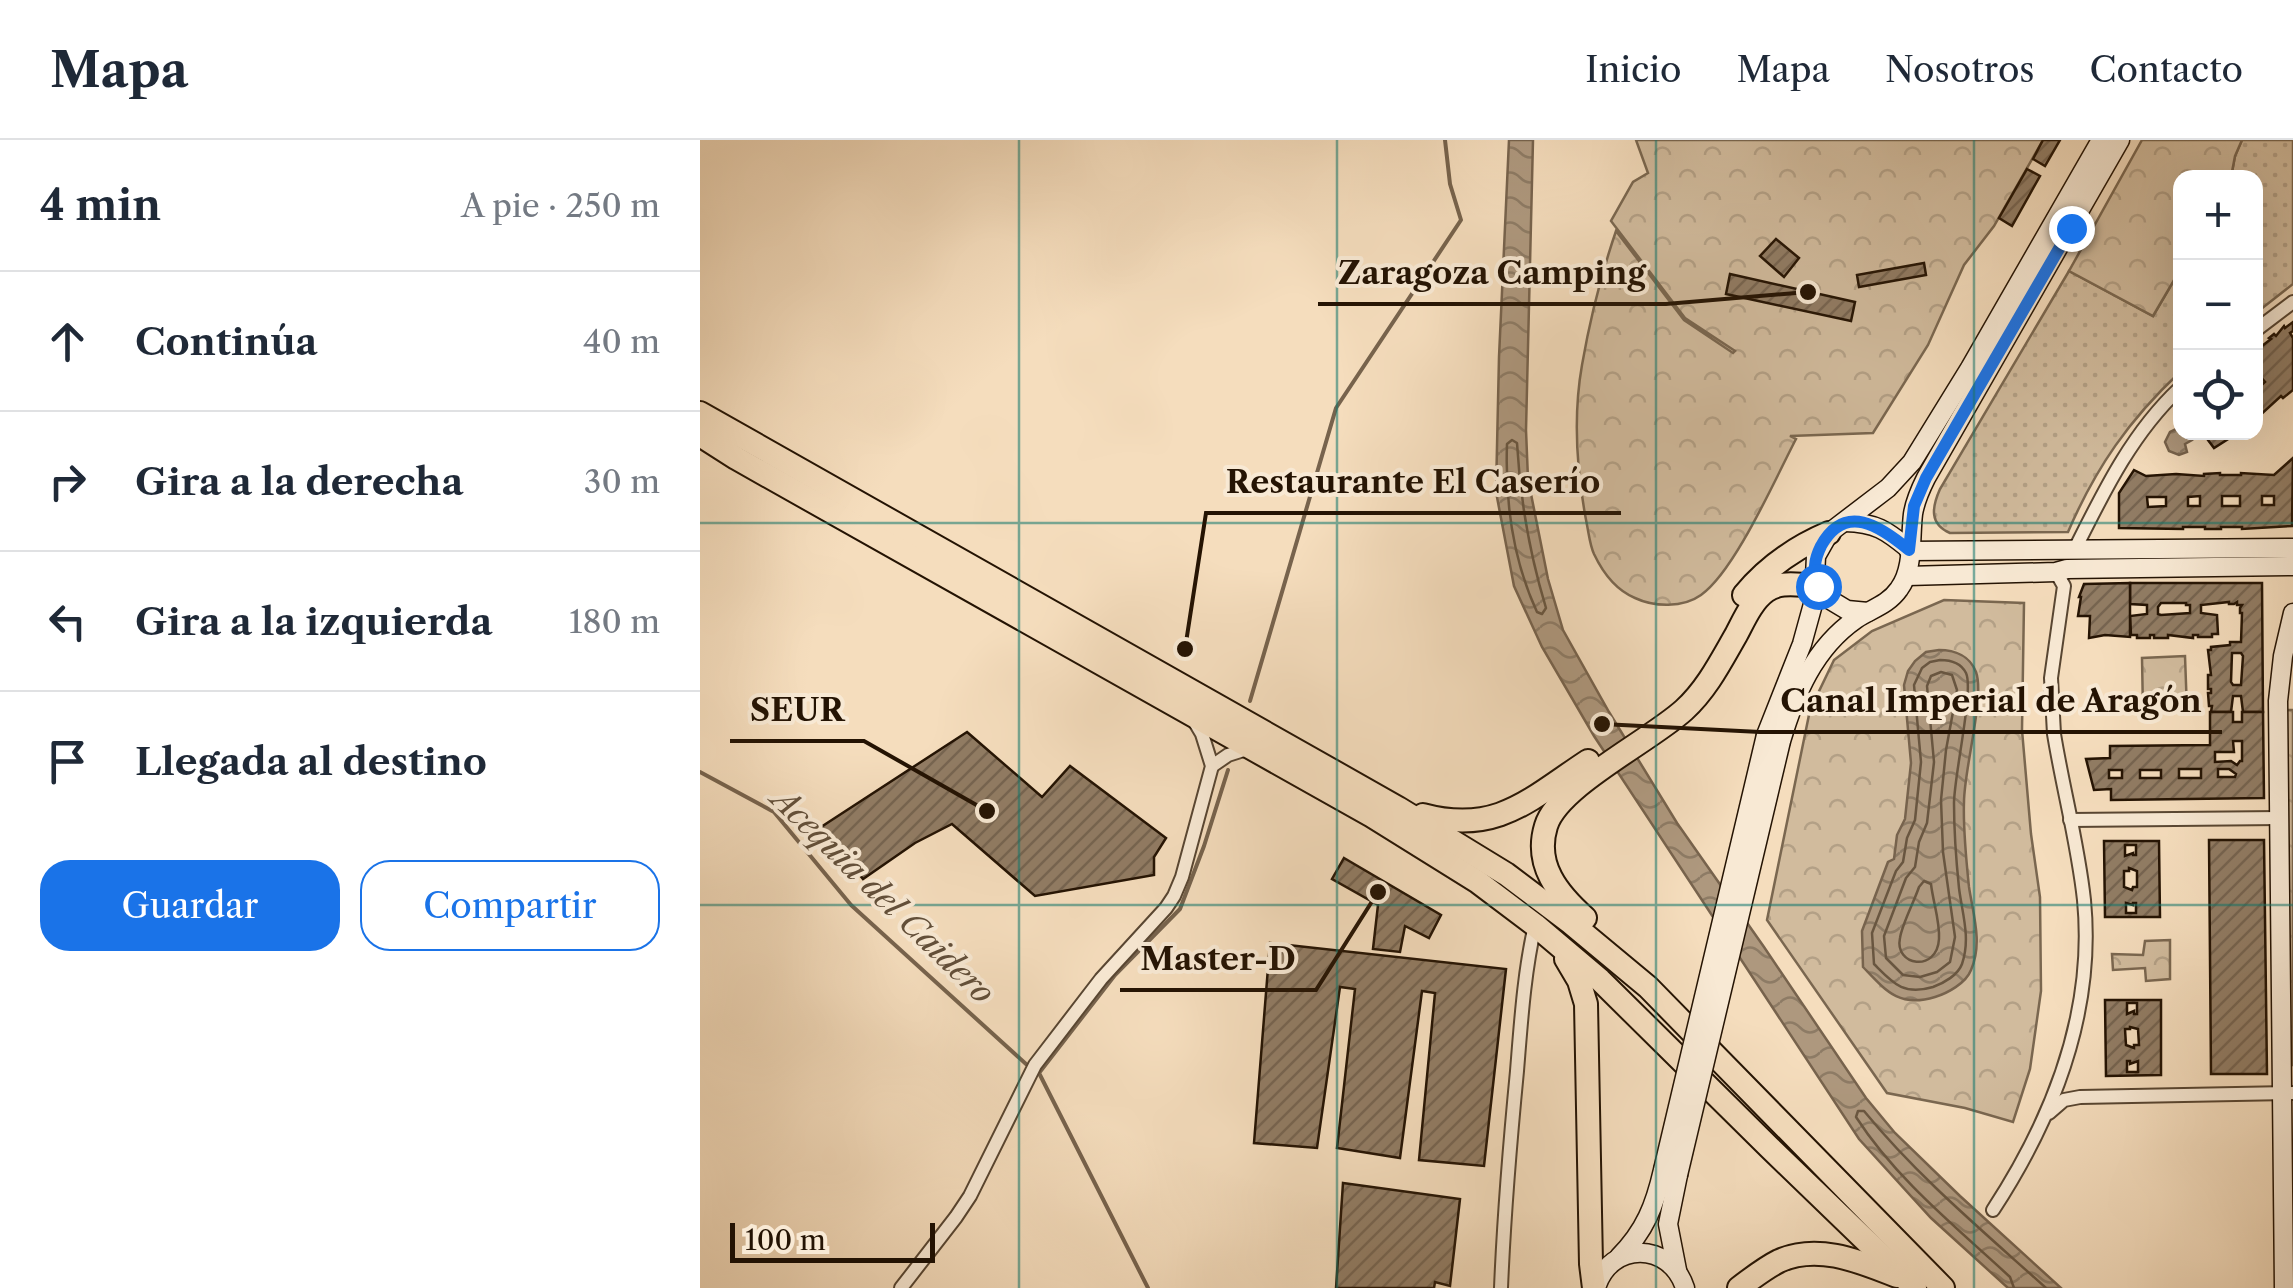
<!DOCTYPE html>
<html lang="es">
<meta charset="utf-8">
<style>
:root{--surface:#fff;--page:#f6f6f7;--text:#1f2937;--muted:#747a83;--line:#e0e1e3;--accent:#1a73e8}
body{margin:0;font-family:"Libre Caslon Text",serif;background:var(--page);color:var(--text)}
.controls{position:absolute;right:30px;top:30px;display:grid;overflow:hidden;border-radius:20px;box-shadow:0 10px 40px #0002}
.controls button{width:90px;height:90px;display:grid;place-items:center;padding:0;border:0;border-bottom:2px solid var(--line);background:var(--surface);color:var(--text);font:50px sans-serif}
.scale{position:absolute;left:30px;bottom:25px;width:205px;box-sizing:border-box;padding-left:10px;border:5px solid #241303;border-top:0;font-size:28px;line-height:35px;white-space:nowrap;color:#241303;-webkit-text-stroke:8px #f8e9d4;paint-order:stroke}
.stop{position:absolute;width:30px;height:30px;margin:-22px;border:8px solid #1a73e8;border-radius:50%;background:#fff}
.stop.end{background:#1a73e8;border-color:#fff;box-shadow:0 2px 10px #0008}
.list{margin:0;padding:0;list-style:none}
h2{display:flex;justify-content:space-between;align-items:center;height:130px;margin:0;padding:0 40px;font-size:42px}
h2 small{font-size:32px;font-weight:400;color:var(--muted)}
.list li{display:grid;grid-template-columns:65px 1fr auto;gap:30px;align-items:center;box-sizing:border-box;height:140px;padding:0 40px;border-top:2px solid var(--line)}
.list b{display:block;font-size:38px;white-space:nowrap}
.list em{font-size:32px;font-style:normal;color:var(--muted)}
.actions{display:flex;gap:20px;padding:30px 40px}
.actions a{flex:1;padding:22px 0;border:2px solid var(--accent);border-radius:30px;text-align:center;font-size:35px;color:var(--accent)}
.actions .main{background:var(--accent);color:#fff}
.icon{flex:none;width:55px;height:55px;fill:none;stroke:currentColor;stroke-width:2;stroke-linecap:round;stroke-linejoin:round}
.map{position:relative;flex:none;width:1593px;height:1148px;overflow:hidden}
header{display:flex;align-items:center;gap:60px;box-sizing:border-box;height:140px;padding:0 50px;background:var(--surface);border-bottom:2px solid var(--line)}
header strong{font-size:48px}
nav{display:flex;gap:55px;margin-inline-start:auto;font-size:35px}
main{display:flex}
aside{flex:1;background:var(--surface)}
.map>svg:first-child{display:block}
.grass{fill:url(#grass-dots);stroke:#7a6750;stroke-width:2.5}
.park{fill:url(#park-crowns);stroke:#7a6750;stroke-width:2.5}
.water{fill:url(#water-waves);stroke:#77634d;stroke-width:2.5}
.lines{fill:none;stroke-linecap:round;stroke-linejoin:round}
.shore{stroke:#695640;stroke-width:2.5}
.stream{stroke:#77634d;stroke-width:4}
.building{fill:url(#building-hatch);stroke:#241303;stroke-width:2.5;fill-rule:evenodd}
.street-casing{stroke:#584632;stroke-width:16}
.secondary-casing{stroke:#241303;stroke-width:21}
.highway-casing{stroke:#241303;stroke-width:26}
.street{stroke:#f8e9d4;stroke-width:12}
.secondary{stroke:#f8e9d4;stroke-width:18}
.highway{stroke:#f5ddbd;stroke-width:22}
.secondary-bridge-casing{stroke:#241303;stroke-width:21;stroke-linecap:butt}
.secondary-bridge{stroke:#f8e9d4;stroke-width:18}
.route{stroke:#1a73e8;stroke-width:12}
.grid{fill:none;stroke:#0f766e;stroke-width:2.5;stroke-opacity:0.55}
.labels{text-anchor:middle;stroke-width:8;stroke-linejoin:round;paint-order:stroke}
.water-label{font-size:32px;font-style:italic;fill:#624f3a;stroke:#f8e9d4}
.leader{fill:none;stroke:#241303;stroke-width:4}
.callout-dot{fill:#241303;stroke:#f8e9d4;stroke-width:4}
.callout-label{font-size:32px;text-anchor:middle;font-weight:bold;fill:#241303;stroke:#f8e9d4;stroke-width:8;stroke-linejoin:round;paint-order:stroke}
</style>
<header>
<strong>Mapa</strong>
<nav><a>Inicio</a><a>Mapa</a><a>Nosotros</a><a>Contacto</a></nav>
</header>
<main>
<aside>
<h2>4 min<small>A pie · 250 m</small></h2>
<ul class="list">
<li><svg class="icon" aria-label="ahead" viewBox="0 0 24 24"><path d="M12 20V5M6 11l6-6 6 6"/></svg><div><b>Continúa</b></div><em>40 m</em></li>
<li><svg class="icon" aria-label="right" viewBox="0 0 24 24"><path d="M7 20v-9h11M14 6l5 5-5 5"/></svg><div><b>Gira a la derecha</b></div><em>30 m</em></li>
<li><svg class="icon" aria-label="left" viewBox="0 0 24 24"><path d="M17 20v-9H6M10 6l-5 5 5 5"/></svg><div><b>Gira a la izquierda</b></div><em>180 m</em></li>
<li><svg class="icon" aria-label="arrive" viewBox="0 0 24 24"><path d="M6 21V4h12l-3 4 3 4H6"/></svg><div><b>Llegada al destino</b></div></li>
</ul>
<div class="actions"><a class="main">Guardar</a><a>Compartir</a></div>
</aside>
<div class="map">
<svg width="1593" height="1148" viewBox="0 0 1593 1148">
<defs>
<pattern id="grass-dots" width="8" height="8" patternUnits="userSpaceOnUse" patternTransform="scale(2.5)"><rect width="8" height="8" fill="#d1bb9d"/><path d="M2 2h.1M6 6h.1" fill="none" stroke="#b3a086" stroke-width="1.8" stroke-linecap="round"/></pattern>
<pattern id="park-crowns" width="20" height="18" patternUnits="userSpaceOnUse" patternTransform="scale(2.5)"><rect width="20" height="18" fill="#d1bb9d"/><path d="M2 6a3 3 0 1 1 6 0M12 15a3 3 0 1 1 6 0" fill="none" stroke="#b3a086"/></pattern>
<pattern id="water-waves" width="16" height="10" patternUnits="userSpaceOnUse" patternTransform="scale(2.5)"><rect width="16" height="10" fill="#ae987e"/><path d="M0 5q4-4 8 0t8 0" fill="none" stroke="#8d7b65"/></pattern>
<pattern id="building-hatch" width="6" height="6" patternUnits="userSpaceOnUse" patternTransform="scale(2.5)"><rect width="6" height="6" fill="#917c64"/><path d="M-1 1l2-2M0 6l6-6M5 7l2-2" fill="none" stroke="#766450"/></pattern>
</defs>
<rect width="100%" height="100%" fill="#f5ddbd"/>
<filter id="stains"><feTurbulence type="fractalNoise" baseFrequency=".002" numOctaves="4"/><feColorMatrix values="0 0 0 0 .2 0 0 0 0 .09 0 0 0 0 .02 0 0 0 .5 -.17"/></filter>
<radialGradient id="worn" r=".72"><stop offset=".6" stop-color="#630" stop-opacity="0"/><stop offset="1" stop-color="#630" stop-opacity=".3"/></radialGradient>
<g class="grass">
<polygon points="1542,0 1593,0 1593,144 1556,173 1556,38 1531,38 1535,16"/>
<path d="M1480,130V232C1429,280 1396,327 1368,392L1250,393C1229,384 1232,367 1240,349L1369,131L1453,176Z"/>
</g>
<g class="park">
<path d="M936,0H1343L1294,86L1264,125L1228,205L1173,293L1090,296L1096,299C1075,339 1035,431 1001,455C983,468 954,467 935,458C916,450 903,433 894,414C890,405 889,395 887,385C877,334 873,276 882,225C890,179 901,135 916,91L984,180L1033,213L1035,211L985,178L911,81L933,42L948,33Z"/>
<polygon points="1442,0 1542,0 1535,16 1531,37 1480,38 1480,130 1453,176 1369,131"/>
<polygon points="1244,460 1324,463 1322,590 1331,694 1340,757 1341,851 1330,929 1313,982 1265,968 1187,953 1067,780 1110,570 1134,520 1172,491"/>
<polygon points="1485,516 1487,571 1443,572 1442,518"/>
<polygon points="1584,570 1593,570 1593,925 1588,925"/>
<polygon points="1470,800 1470,839 1446,841 1445,828 1413,830 1412,814 1443,815 1445,801"/>
</g>
<g class="water">
<polygon points="809,0 833,0 826,290 828,339 848,439 863,490 909,572 977,683 1064,807 1166,958 1195,993 1260,1056 1361,1148 1308,1148 1231,1078 1159,999 894,596 842,507 814,446 796,352 799,217"/>
<polygon points="1478,288 1480,288 1480,292 1488,293 1492,300 1485,304 1487,312 1479,315 1469,311 1465,302 1470,292"/>
<path d="M1239,510C1255,510 1270,516 1276,532C1285,557 1264,629 1264,662C1263,690 1266,718 1269,747C1273,774 1283,803 1271,830C1266,843 1248,853 1235,857C1199,868 1186,851 1163,827L1162,791L1188,722L1194,719L1197,695L1205,679L1211,623L1204,545L1208,531L1215,521L1226,512Z"/>
</g>
<g class="lines">
<g class="shore">
<path d="M812,300L817,303C820,359 830,415 846,468L842,474L837,472C812,418 805,362 807,304Z"/>
<path d="M1240,520C1250,520 1261,523 1266,533C1274,550 1254,636 1254,663C1254,691 1256,719 1259,748C1262,773 1271,798 1262,824C1258,835 1244,843 1233,847C1203,856 1193,843 1174,824L1172,793L1196,731L1203,722L1207,698L1215,680L1221,622L1214,545L1222,528L1230,522Z"/>
<polygon points="1241,532 1252,535 1257,550 1246,610 1241,660 1243,712 1255,797 1250,822 1237,832 1220,837 1203,835 1186,818 1184,796 1206,738 1215,727 1219,702 1227,683 1234,622 1227,546 1231,536"/>
<path d="M1224,741L1231,744C1233,762 1240,781 1239,799C1237,833 1194,826 1200,798C1202,784 1214,762 1219,747Z"/>
<path d="M1314,1148L1310,1137C1256,1087 1196,1039 1156,977L1158,971H1164C1218,1037 1284,1092 1346,1148"/>
</g>
<g class="stream">
<polyline points="550,561 636,268 761,80 750,44 745,0"/>
<polyline points="0,632 74,672 151,765 326,924"/>
<polyline points="448,1148 339,933 415,835 480,769 504,706 528,630"/>
</g>
</g>
<g class="building">
<polygon points="1343,0 1360,0 1345,26 1333,19"/>
<polygon points="1327,29 1340,36 1312,86 1299,78"/>
<polygon points="1076,99 1099,118 1084,137 1060,116"/>
<polygon points="1224,123 1226,135 1159,147 1157,135"/>
<polygon points="1030,134 1155,162 1151,181 1026,154"/>
<polygon points="1593,182 1593,191 1590,193 1593,198 1593,250 1583,258 1581,256 1556,279 1556,250 1565,242 1559,235 1556,238 1556,209 1561,204 1562,206 1571,199 1569,198 1574,194 1576,196 1584,186 1585,188"/>
<polygon points="1502,292 1535,292 1536,294 1514,308"/>
<path d="M1593,318L1592,386L1542,389V387H1521V389H1505V387H1483V389L1419,388V353L1434,330L1446,336L1476,334L1504,336V334L1520,333V335H1541V333L1574,335ZM1500,356V366H1488V357ZM1522,356H1540V366H1522ZM1562,356H1574V365H1562ZM1447,357H1466V366L1448,367Z"/>
<path d="M1430,443H1562L1563,572H1543L1541,556H1533L1531,572H1511L1512,566H1509L1508,553H1511V549H1508V535H1511L1508,510H1511V507L1530,505V502H1541L1542,473H1540V468L1542,465H1537V462L1534,464H1529V462L1501,465V473L1517,475L1518,494H1512V497H1498V495H1493V498L1468,495V498H1454V495H1450V498H1437V495H1431L1430,476L1447,474V465L1430,464ZM1461,463H1486V465H1490V473L1461,475L1458,474V467ZM1532,513H1541L1543,516L1541,545H1533L1531,542Z"/>
<polygon points="1430,443 1430,497 1405,495 1389,498 1390,476 1378,476 1381,457 1379,457 1384,444"/>
<path d="M1510,572H1533V582H1542V572H1563L1564,658L1411,660V649L1394,650L1386,619L1410,618V606L1510,605ZM1533,601H1542V621H1540L1537,625L1531,621L1515,622V612H1534ZM1479,629H1501V638H1479ZM1518,629H1529L1536,634L1535,637H1518ZM1409,630H1422V638H1409ZM1440,630H1461V638H1440Z"/>
<polygon points="267,592 342,657 370,626 466,698 454,717 454,735 335,756 252,684 215,703 163,739 121,687"/>
<polygon points="1509,700 1564,700 1567,934 1511,934"/>
<path d="M1404,701H1459L1460,777H1405ZM1425,705H1436V715H1433V713L1425,716ZM1429,728L1437,731V747H1433L1432,750L1424,747V731H1429ZM1426,763L1433,765V763H1436V773H1426Z"/>
<polygon points="644,718 741,775 729,798 705,786 700,812 673,809 678,765 632,739"/>
<polygon points="570,803 806,829 784,1026 719,1020 735,853 722,851 700,1018 637,1008 655,849 640,847 617,1008 554,1003"/>
<path d="M1405,860H1461V935L1406,936ZM1427,863H1437V874H1434V871L1427,874ZM1430,887L1438,889L1439,905H1434V908L1426,905L1425,889H1430ZM1427,921H1430V924L1438,921V932H1427Z"/>
<polygon points="643,1043 760,1059 750,1146 735,1142 734,1148 636,1148"/>
</g>
<g class="lines">
<g class="street-casing">
<g id="street">
<polyline points="1556,190 1593,162"/>
<path d="M1375,409C1404,351 1432,293 1480,248"/>
<polyline points="512,626 528,615 550,608"/>
<polyline points="1370,680 1580,678"/>
<polyline points="1349,973 1364,960 1380,957 1593,953"/>
<path d="M1293,1070C1353,978 1395,872 1384,760C1378,704 1363,649 1354,594L1351,538L1364,446L1356,432"/>
<polyline points="201,1148 256,1077 270,1056 335,925 401,839 466,768 474,756 482,737 512,626 502,594 493,579"/>
<path d="M801,1148C804,1075 810,1003 817,931C821,882 824,833 835,785"/>
</g>
</g>
<g class="secondary-casing">
<g id="secondary">
<path d="M1145,382C1176,383 1186,390 1209,409"/>
<polyline points="1209,411 1593,408"/>
<polyline points="1207,436 1356,432 1367,429 1593,426"/>
<polyline points="1168,472 1147,470 1127,458 1118,446 1115,437 1116,416 1129,393 1188,348 1212,322 1270,228 1401,0"/>
<polyline points="1066,595 1102,504 1118,446"/>
<path d="M1081,601C1095,554 1114,508 1156,479C1171,469 1188,465 1199,449C1214,429 1210,398 1213,374C1215,361 1220,350 1226,338L1420,0"/>
<path d="M919,1117C945,1091 955,1065 963,1030"/>
<polyline points="977,1130 968,1084 978,1035"/>
<path d="M896,1148C910,1101 970,1101 985,1148"/>
<polyline points="1584,1148 1578,561 1583,516 1593,473"/>
</g>
</g>
<g class="highway-casing">
<g id="highway">
<polyline points="0,273 698,668 806,734 871,783 948,847 1243,1148"/>
<polyline points="0,295 36,318 672,676 778,742 835,785 900,840 1070,1008 1215,1148"/>
<path d="M1044,455C1067,427 1096,407 1129,393"/>
<path d="M723,675C797,695 830,659 888,621"/>
<path d="M885,778C858,754 834,725 846,686C858,646 950,601 984,570C1007,549 1021,521 1036,495C1044,480 1052,461 1066,451C1081,440 1100,446 1117,445"/>
<polyline points="866,819 879,841 886,864 891,1124 894,1148"/>
<path d="M1039,1148C1052,1138 1065,1128 1079,1121C1118,1103 1161,1122 1197,1136"/>
</g>
</g>
<use href="#street" class="street"/>
<use href="#secondary" class="secondary"/>
<use href="#highway" class="highway"/>
<g class="secondary-bridge-casing">
<g id="secondary-bridge">
<polyline points="963,1030 1066,595"/>
<polyline points="978,1035 1081,601"/>
</g>
</g>
<use href="#secondary-bridge" class="secondary-bridge"/>
</g>
<g class="lines">
<path class="route" d="M1118,446C1113,431 1114,420 1121,406C1145,362 1180,386 1209,410L1214,366L1226,338L1371,88"/>
</g>
<path class="grid" d="M319,0V1148M637,0V1148M956,0V1148M1274,0V1148M0,383H1593M0,765H1593"/>
<g class="labels">
<g class="water-label">
<text transform="translate(183 756) rotate(44)" y="11">Acequia del Caidero</text>
</g>
</g>
<path class="leader" d="M1108 152L966 164H618M485 509L506 373H921M902 584L1060 592H1522M287 671L164 601H30M678 752L616 850H420"/>
<g class="callout-dot">
<circle cx="1108" cy="152" r="10"/>
<circle cx="485" cy="509" r="10"/>
<circle cx="902" cy="584" r="10"/>
<circle cx="287" cy="671" r="10"/>
<circle cx="678" cy="752" r="10"/>
</g>
<g class="callout-label">
<text x="792" y="144">Zaragoza Camping</text>
<text x="713" y="353">Restaurante El Caserío</text>
<text x="1291" y="572">Canal Imperial de Aragón</text>
<text x="97" y="581">SEUR</text>
<text x="518" y="830">Master-D</text>
</g>
<rect width="100%" height="100%" filter="url(#stains)"/>
<rect width="100%" height="100%" fill="url(#worn)"/>
</svg>
<div class="controls">
<button>+</button>
<button>−</button>
<button><svg class="icon" aria-label="locate" viewBox="0 0 24 24"><circle cx="12" cy="12" r="6"/><path d="M12 2v4M12 18v4M2 12h4M18 12h4"/></svg></button>
</div>
<div class="scale">100 m</div>
<div class="stop" style="left:1118px;top:446px"></div>
<div class="stop end" style="left:1371px;top:88px"></div>
</div>
</main>
